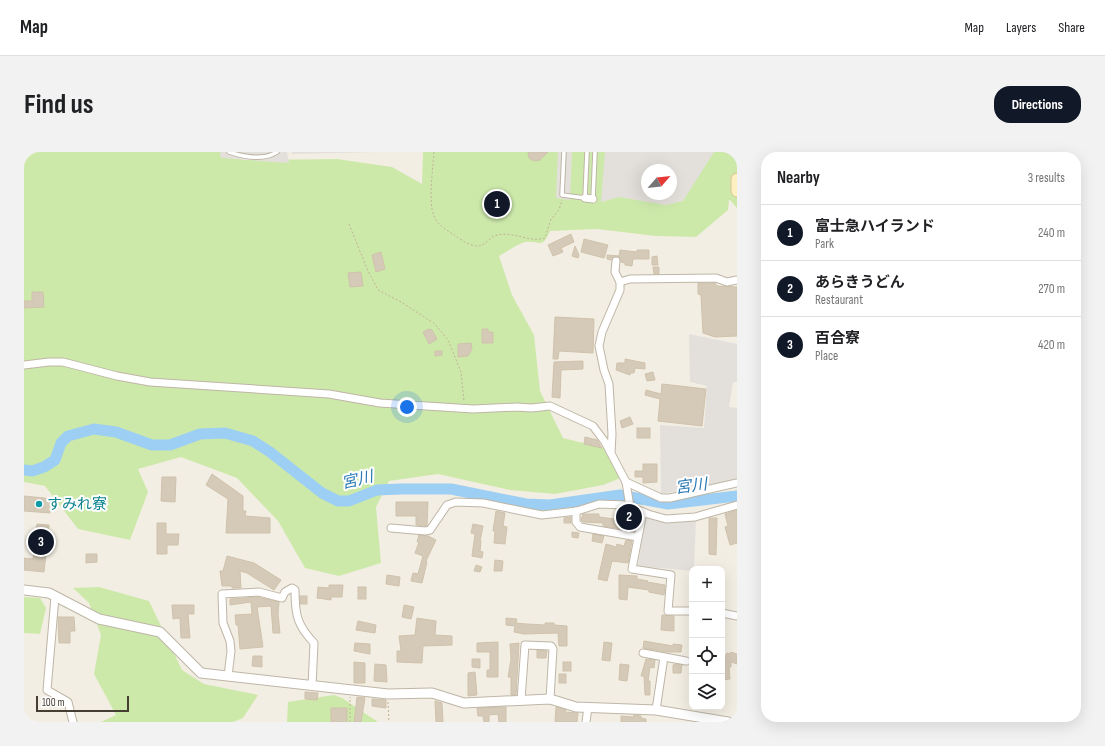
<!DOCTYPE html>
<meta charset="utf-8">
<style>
:root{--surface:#fff;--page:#f2f2f2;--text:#202124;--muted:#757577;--line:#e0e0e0;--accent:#111827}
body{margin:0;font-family:"Sofia Sans Condensed","Noto Sans JP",sans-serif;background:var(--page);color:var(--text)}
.controls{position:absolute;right:12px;bottom:12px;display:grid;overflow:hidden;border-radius:8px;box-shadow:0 4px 16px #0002}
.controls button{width:36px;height:36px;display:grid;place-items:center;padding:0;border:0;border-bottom:1px solid var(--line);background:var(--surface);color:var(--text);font:20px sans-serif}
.compass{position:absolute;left:617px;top:12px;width:36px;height:36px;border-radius:50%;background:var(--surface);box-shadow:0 4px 16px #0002;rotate:62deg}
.scale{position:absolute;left:12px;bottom:10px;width:93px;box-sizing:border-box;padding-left:4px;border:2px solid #453e33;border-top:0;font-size:11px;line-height:14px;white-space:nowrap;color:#453e33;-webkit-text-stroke:3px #fff;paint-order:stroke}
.you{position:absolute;left:383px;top:255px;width:14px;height:14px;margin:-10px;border:3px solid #fff;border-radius:50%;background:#1a73e8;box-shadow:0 0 0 6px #1a73e833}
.badge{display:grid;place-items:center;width:26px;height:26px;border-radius:50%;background:var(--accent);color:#fff;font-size:13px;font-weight:700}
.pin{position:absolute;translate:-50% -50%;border:2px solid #fff;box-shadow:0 1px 4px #0006}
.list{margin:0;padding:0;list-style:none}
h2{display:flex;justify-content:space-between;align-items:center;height:52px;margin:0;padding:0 16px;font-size:17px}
h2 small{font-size:13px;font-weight:400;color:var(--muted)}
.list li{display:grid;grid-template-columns:26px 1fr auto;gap:12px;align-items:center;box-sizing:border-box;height:56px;padding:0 16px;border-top:1px solid var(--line)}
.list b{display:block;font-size:15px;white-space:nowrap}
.list p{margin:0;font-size:13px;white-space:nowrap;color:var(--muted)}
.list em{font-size:13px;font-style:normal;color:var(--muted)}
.icon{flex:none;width:22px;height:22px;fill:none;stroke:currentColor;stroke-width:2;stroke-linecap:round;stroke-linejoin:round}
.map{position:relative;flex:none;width:713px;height:570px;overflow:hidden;border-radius:16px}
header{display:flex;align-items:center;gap:24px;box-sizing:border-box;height:56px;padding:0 20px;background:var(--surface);border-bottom:1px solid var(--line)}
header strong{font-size:19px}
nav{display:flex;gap:22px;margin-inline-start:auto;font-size:14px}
.intro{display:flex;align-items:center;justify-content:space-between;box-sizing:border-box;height:96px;padding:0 24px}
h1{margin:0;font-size:28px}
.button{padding:10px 18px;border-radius:16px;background:var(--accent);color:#fff;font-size:14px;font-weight:700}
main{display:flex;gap:24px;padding:0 24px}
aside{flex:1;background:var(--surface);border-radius:16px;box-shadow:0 4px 16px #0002}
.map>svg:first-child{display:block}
.green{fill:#cde9aa;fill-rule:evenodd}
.parking{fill:#e3e0dc;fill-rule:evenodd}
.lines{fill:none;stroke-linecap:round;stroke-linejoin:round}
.river{stroke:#9ccff3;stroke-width:11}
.building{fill:#d5cab8;stroke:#d0c2ab}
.service-casing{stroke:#beb6a6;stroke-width:5.5}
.minor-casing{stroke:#beb6a6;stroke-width:9}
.tertiary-casing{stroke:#beb6a6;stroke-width:11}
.secondary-casing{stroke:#d8c593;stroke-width:13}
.path{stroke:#c1b296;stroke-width:1;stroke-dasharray:2 2;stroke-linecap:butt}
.service{stroke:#fff;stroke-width:3.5}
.minor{stroke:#fff;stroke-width:7}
.tertiary{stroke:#fff;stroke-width:9}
.secondary{stroke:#fff0c1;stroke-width:11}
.culture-dot{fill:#0f9aa8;stroke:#fff;stroke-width:1.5}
.labels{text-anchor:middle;stroke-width:4;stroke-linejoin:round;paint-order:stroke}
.culture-label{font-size:15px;fill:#0d838f;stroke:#fff;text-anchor:start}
.water-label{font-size:16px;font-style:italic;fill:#2979b4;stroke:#fff}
</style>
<header>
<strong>Map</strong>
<nav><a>Map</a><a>Layers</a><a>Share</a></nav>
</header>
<div class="intro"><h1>Find us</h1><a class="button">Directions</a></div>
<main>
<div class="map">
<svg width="713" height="570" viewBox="0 0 713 570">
<rect width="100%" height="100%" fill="#f3eee3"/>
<g class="green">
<path d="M0,0H206L219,8L313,7L368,15L398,32L399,0H713V56L706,48H705L704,58L672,85L632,84L573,77L526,79C518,98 516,88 501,90C493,92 483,100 475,104L488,143L510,183L516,239L539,286L588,298L602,324L579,333L531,342L486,338L414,322L365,329L352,355L357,411L315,424L281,416L254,369L213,326L157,305L114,317L124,340L106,388L54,377L21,334L0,330ZM623,18H647V42H623Z"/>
<polygon points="75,435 125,449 158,518 180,532 234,543 219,566 209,570 77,570 92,563 70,522 77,483 65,451 49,436"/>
<polygon points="0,445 16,446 22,456 16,482 0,481"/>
<polygon points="310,543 318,546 354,570 263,570 264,550"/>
</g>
<g class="parking">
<polygon points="196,0 263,0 265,11 197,6"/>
<polygon points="268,0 354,0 268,2"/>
<polygon points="534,0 548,0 546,48 532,46"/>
<path d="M581,0H690L659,49L642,53L595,45L577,50ZM623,18H647V42H623Z"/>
<polygon points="665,182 713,192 713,230 709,230 705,255 713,256 713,329 637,342 636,273 680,276 683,234 666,230"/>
<polygon points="621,365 640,370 672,367 670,417 668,419 614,414"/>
</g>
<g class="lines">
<polyline class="river" points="0,318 8,319 20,315 31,308 37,291 44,284 70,277 92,280 128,293 146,293 176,282 201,281 229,289 246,300 298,341 314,349 325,349 353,338 377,337 427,337 502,352 526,353 596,343 644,352 713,344"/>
</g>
<g class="building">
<polygon points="504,0 524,0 516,8 510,9 505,6"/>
<polygon points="547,82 550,90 537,96 539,100 529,104 524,93"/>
<polygon points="560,87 584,93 580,106 557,100"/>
<polygon points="551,94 555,103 554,106 548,104"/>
<polygon points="596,98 613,100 613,98 625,98 625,107 609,107 608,114 601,113 601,111 597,110 596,107 593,104 587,108 583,107 583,103 595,104"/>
<polygon points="357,100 361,117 352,120 348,103"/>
<polygon points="633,104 634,113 628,113 628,105"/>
<polygon points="629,115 635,115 635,122 630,122"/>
<polygon points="337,120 339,134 326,135 324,121"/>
<polygon points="674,131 691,131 693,134 713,135 713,184 691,185 679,181 677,143 674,142"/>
<polygon points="8,140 19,140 20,155 0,156 0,149 8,149"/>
<polygon points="531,165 570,167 569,201 535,199 534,207 529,207"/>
<polygon points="405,177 408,178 413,187 405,192 399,180"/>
<polygon points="458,177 464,177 464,180 469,180 469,191 458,191"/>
<polygon points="447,191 448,197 444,204 434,205 434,192"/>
<polygon points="411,199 418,199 418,203 411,204"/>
<polygon points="601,207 621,211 621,217 611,216 610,221 606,221 606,223 592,218 593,211 601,211"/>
<polygon points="559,209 559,217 537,218 536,246 528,245 530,210"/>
<polygon points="629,220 631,228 623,229 621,222"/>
<polygon points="638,232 682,237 678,274 634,269 636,247 621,243 622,238 637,242"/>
<polygon points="606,265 609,272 598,276 596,269"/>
<rect x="613" y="276" width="13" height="10"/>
<polygon points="561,285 573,288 578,296 560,292"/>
<polygon points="619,312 633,312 633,330 619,331 619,325 611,325 611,319 619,319"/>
<polygon points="188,322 219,344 219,359 222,359 221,364 246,366 246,381 202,381 204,347 182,333"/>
<polygon points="138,325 152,325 151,350 137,349"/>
<polygon points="0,344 30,347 29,357 26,356 26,361 0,359"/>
<polygon points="372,350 404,350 403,374 392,373 392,364 372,364"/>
<polygon points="601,358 611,362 610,370 598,367"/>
<polygon points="713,358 713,391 706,393 701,375 704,374 701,362"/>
<polygon points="472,359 481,361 479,374 483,375 481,392 470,391 471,379 469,379"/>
<polygon points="559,362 575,362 575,365 598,368 598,377 579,374 579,371 559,370 557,368"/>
<polygon points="547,365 547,371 540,371 540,366"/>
<polygon points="685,366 693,366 692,403 685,402"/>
<polygon points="133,371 142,371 142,382 155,382 154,393 143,393 143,402 133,402"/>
<polygon points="13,372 25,373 20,420 0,418 0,406 9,407"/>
<polygon points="449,372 459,374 456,389 457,389 456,399 459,400 458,406 448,404 451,382 447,381"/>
<polygon points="548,380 555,381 554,386 548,385"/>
<polygon points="569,382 580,384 578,391 568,389"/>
<polygon points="395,383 404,384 412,388 402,409 403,410 398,431 387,429 389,421 394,422 399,404 391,401 395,390 393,390"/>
<polygon points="602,388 608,389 604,411 588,409 583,429 574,427 582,392 592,395 593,392 600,394"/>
<polygon points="62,402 73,402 73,410 62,411"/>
<polygon points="203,404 230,411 257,428 250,438 223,421 216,419 217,436 208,436 208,434 198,434 196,419 199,419"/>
<polygon points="471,408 479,409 478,419 470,419"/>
<polygon points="452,413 458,415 456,420 450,419"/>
<polygon points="363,423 376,425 375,434 362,432"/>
<polygon points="595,423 613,424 613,427 624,429 623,430 641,433 640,443 625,440 625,438 604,435 603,448 595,447"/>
<polygon points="305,433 319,433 318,445 307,445 307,448 293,446 294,435 305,436"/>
<rect x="334" y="435" width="8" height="12"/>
<rect x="276" y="444" width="7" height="8"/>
<polygon points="234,445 255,450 254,462 256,481 249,481 247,454 233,455 239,495 216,497 214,473 212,473 211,463 228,462 227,450 206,453 206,447"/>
<polygon points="148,453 170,453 170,462 164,462 166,486 157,486 156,466 149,467"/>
<polygon points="380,453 390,455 387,467 378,465"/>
<polygon points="638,463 650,464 650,479 637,478"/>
<polygon points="34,465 50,465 51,479 46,479 46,491 35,491"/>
<polygon points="393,466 412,469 411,483 428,484 428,493 399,494 398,511 373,510 373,499 377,499 375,484 391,483"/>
<polygon points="482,466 493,467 492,471 503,472 521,473 521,471 530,471 530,473 543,474 543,494 535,494 534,481 500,482 490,480 491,474 482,473"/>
<polygon points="334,469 352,473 351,481 332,478"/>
<polygon points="620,489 649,494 649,492 658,493 657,500 643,500 619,496"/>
<polygon points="474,490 474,525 463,525 463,518 466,518 466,500 453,500 453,491"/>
<polygon points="580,490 588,491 586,509 578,508"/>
<polygon points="331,491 346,492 346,502 330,499"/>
<polygon points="495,491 492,543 487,543 487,525 484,525 487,507 486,492"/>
<polygon points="513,498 523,499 522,506 513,506"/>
<polygon points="707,500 713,502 713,512 707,510 707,515 705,515 706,527 699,528 699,509 703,501 706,502"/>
<polygon points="229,504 238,504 238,515 228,514"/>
<polygon points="448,507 456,507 456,516 448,515"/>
<polygon points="622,507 631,508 630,516 626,515 624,529 626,529 626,543 621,543 620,524 617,524"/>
<polygon points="330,510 341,511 341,531 330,531"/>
<rect x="539" y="510" width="8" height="9"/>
<polygon points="351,512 362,513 363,530 350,529"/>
<polygon points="596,512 605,513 603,529 595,528"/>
<polygon points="652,512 658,513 657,521 649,521 649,513"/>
<polygon points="451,520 453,543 444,544 444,521"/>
<rect x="535" y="522" width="7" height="9"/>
<polygon points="281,540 294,541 293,548 281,547"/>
<polygon points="333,545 341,546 337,570 330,570"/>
<polygon points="348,547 362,548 362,556 348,554"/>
<polygon points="411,549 418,551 419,570 412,570"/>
<polygon points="482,555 482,570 475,570 474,562 465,563 465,570 460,570 459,564 454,564 453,556"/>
<polygon points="532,555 542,558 541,560 554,561 553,570 531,570"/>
<rect x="307" y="556" width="16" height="14"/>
<polygon points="610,563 617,564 617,566 622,567 622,570 597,570 597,564 609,565"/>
</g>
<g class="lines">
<g class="service-casing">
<g id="service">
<path d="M205,0C220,5 239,9 253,0"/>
<polyline points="540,0 538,43 561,46 563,0"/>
<polyline points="569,47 571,0"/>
</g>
</g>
<g class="minor-casing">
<g id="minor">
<polyline points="561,46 569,47"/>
<polyline points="596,130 606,127 692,126 703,130 713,128"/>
<polyline points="0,213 25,210 39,210 93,224 126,230 305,242 356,251 449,257 493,255 507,256 526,254 569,274 581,290 602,330 637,346 646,346 713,331"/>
<polyline points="587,301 588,282 585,232 580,218 575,194 578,180 596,138 596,130 591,120 592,109"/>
<polyline points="602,330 606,355"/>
<polyline points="552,359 552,370 556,375 614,385"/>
<polyline points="619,360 608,417 647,423 644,459 668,459"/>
<polyline points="367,376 401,379 406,378 423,353 432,350 459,351 518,363 553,359 575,352 602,353 624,362 642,367 671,365 713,353"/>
<polyline points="31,445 23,538 44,550 49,570"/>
<polyline points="698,461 713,464"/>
<polyline points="619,501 662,509"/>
<path d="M204,524L207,499L206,489L199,471L198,442L235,440L258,446L261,440L268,436L271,438C271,463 273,473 290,491L288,534"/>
<polyline points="497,548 501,493 527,494 529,497 526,547"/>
<polyline points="632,558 640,505"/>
<polyline points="562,570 564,555"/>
</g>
</g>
<g class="tertiary-casing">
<polyline id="tertiary" points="0,438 25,441 75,467 136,480 177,521 364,542 408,541 440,551 526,547 552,555 632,558 704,570"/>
</g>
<g class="secondary-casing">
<polyline id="secondary" points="713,27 713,39"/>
</g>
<g class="path">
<path d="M410,0C409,15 404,51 410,64C413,73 423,78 430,83C436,87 444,93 452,94C461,95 465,85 473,83C490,79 505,91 521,86L527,67L535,58L538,48"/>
<polyline points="325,72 344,119 354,138 377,150 411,172 424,188 437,220 440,249"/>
<polyline points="364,550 365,570"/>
<polyline points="326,570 326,545"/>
</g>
<use href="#service" class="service"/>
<use href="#minor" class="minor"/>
<use href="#tertiary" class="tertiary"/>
<use href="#secondary" class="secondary"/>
</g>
<circle class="culture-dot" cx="15" cy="352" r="4"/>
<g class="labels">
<g class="culture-label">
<text x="23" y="357">すみれ寮</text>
</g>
<g class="water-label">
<text transform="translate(333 327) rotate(-13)" y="6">宮川</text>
<text transform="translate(667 333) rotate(-7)" y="6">宮川</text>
</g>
</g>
</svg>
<div class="controls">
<button>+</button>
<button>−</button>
<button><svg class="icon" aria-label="locate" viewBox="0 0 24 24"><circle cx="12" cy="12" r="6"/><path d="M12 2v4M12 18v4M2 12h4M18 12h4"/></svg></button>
<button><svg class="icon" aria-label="layers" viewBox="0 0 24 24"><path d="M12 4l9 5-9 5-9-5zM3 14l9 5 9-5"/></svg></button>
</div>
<svg class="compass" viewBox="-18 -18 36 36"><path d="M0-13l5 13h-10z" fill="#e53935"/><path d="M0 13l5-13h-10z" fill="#757577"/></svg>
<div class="scale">100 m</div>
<div class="you"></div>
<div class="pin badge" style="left:473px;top:52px">1</div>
<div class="pin badge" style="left:605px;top:365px">2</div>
<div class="pin badge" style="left:17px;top:390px">3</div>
</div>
<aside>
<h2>Nearby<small>3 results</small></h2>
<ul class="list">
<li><span class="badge">1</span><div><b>富士急ハイランド</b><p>Park</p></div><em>240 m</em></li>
<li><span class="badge">2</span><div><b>あらきうどん</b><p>Restaurant</p></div><em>270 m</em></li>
<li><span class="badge">3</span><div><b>百合寮</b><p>Place</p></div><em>420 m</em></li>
</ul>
</aside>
</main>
